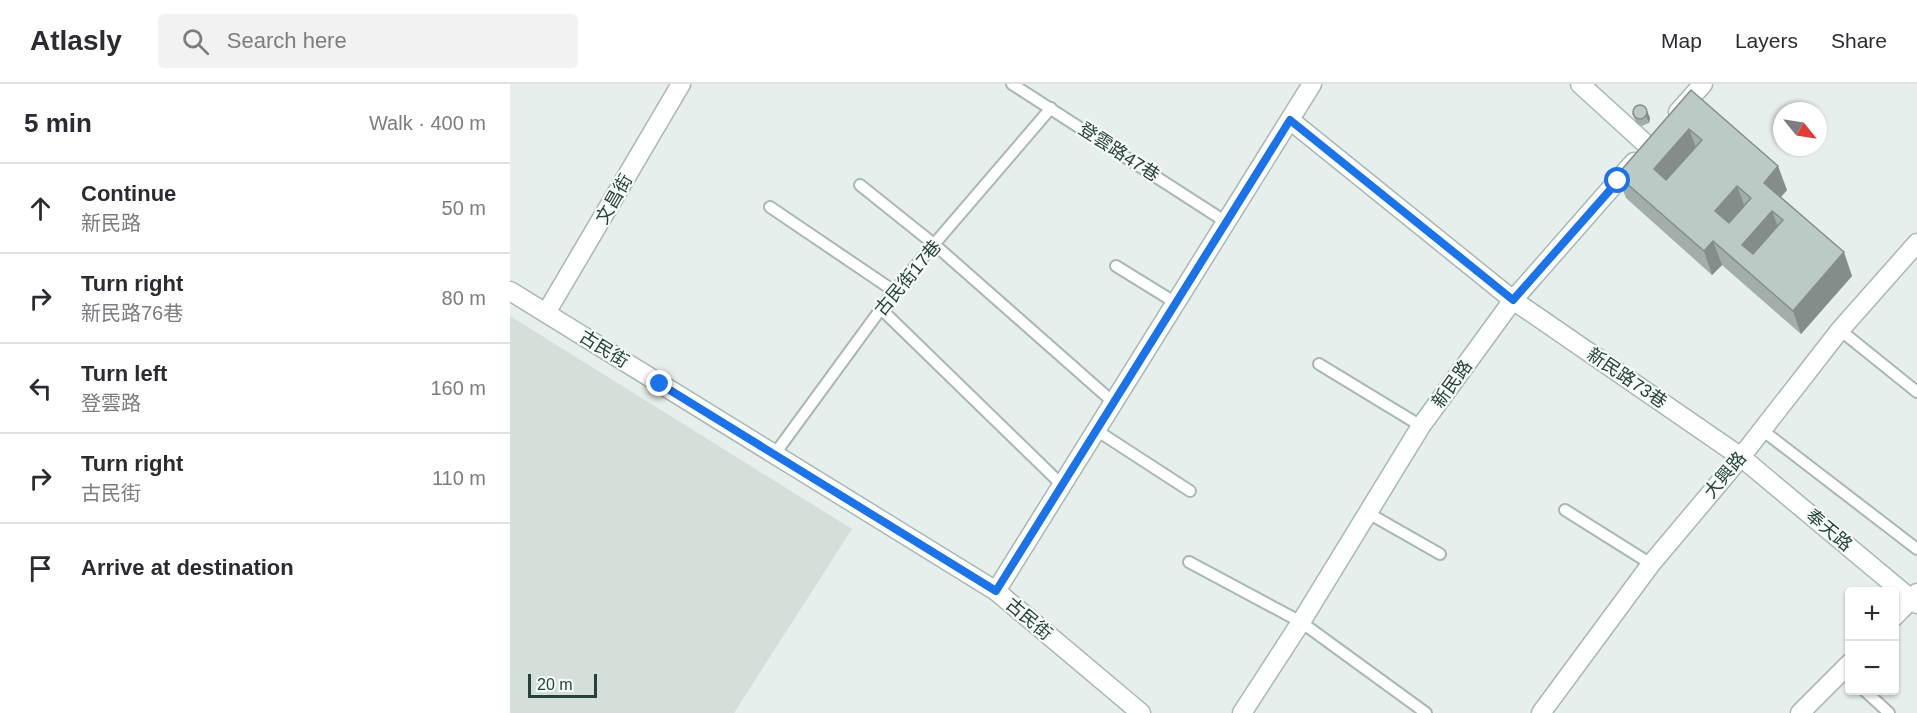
<!DOCTYPE html>
<meta charset="utf-8">
<style>
:root{--surface:#fff;--page:#f2f2f3;--text:#2b2b33;--muted:#7c7c81;--line:#e1e1e2}
body{margin:0;font-family:Helvetica,"Noto Sans TC",sans-serif;background:var(--page);color:var(--text)}
.controls{position:absolute;right:18px;bottom:18px;display:grid;overflow:hidden;border-radius:6px;box-shadow:0 2px 4px #0004}
.controls button{width:54px;height:54px;display:grid;place-items:center;padding:0;border:0;border-bottom:2px solid var(--line);background:var(--surface);color:var(--text);font:30px sans-serif}
.compass{position:absolute;left:1263px;top:18px;width:54px;height:54px;border-radius:50%;background:var(--surface);box-shadow:0 2px 4px #0004;rotate:120deg}
.scale{position:absolute;left:18px;bottom:15px;width:69px;box-sizing:border-box;padding-left:6px;border:3px solid #24423a;border-top:0;font-size:16px;line-height:21px;white-space:nowrap;color:#24423a;-webkit-text-stroke:4px #f7fbf9;paint-order:stroke}
.stop{position:absolute;width:18px;height:18px;margin:-14px;border:4px solid #1a73e8;border-radius:50%;background:#fff}
.stop.end{background:#1a73e8;border-color:#fff;box-shadow:0 2px 6px #0008}
.list{margin:0;padding:0;list-style:none}
h2{display:flex;justify-content:space-between;align-items:center;height:78px;margin:0;padding:0 24px;font-size:26px}
h2 small{font-size:20px;font-weight:400;color:var(--muted)}
.list li{display:grid;grid-template-columns:39px 1fr auto;gap:18px;align-items:center;box-sizing:border-box;height:90px;padding:0 24px;border-top:2px solid var(--line)}
.list b{display:block;font-size:22px;white-space:nowrap}
.list p{margin:0;font-size:20px;white-space:nowrap;color:var(--muted)}
.list em{font-size:20px;font-style:normal;color:var(--muted)}
.icon{flex:none;width:33px;height:33px;fill:none;stroke:currentColor;stroke-width:2;stroke-linecap:round;stroke-linejoin:round}
.map{position:relative;flex:none;width:1407px;height:629px;overflow:hidden}
header{display:flex;align-items:center;gap:36px;box-sizing:border-box;height:84px;padding:0 30px;background:var(--surface);border-bottom:2px solid var(--line)}
header strong{font-size:28px}
nav{display:flex;gap:33px;margin-inline-start:auto;font-size:21px}
.search{width:420px;height:54px;background:var(--page);display:flex;align-items:center;gap:15px;box-sizing:border-box;padding:0 21px;border-radius:6px;color:var(--muted);font-size:22px}
main{display:flex}
aside{flex:1;background:var(--surface)}
.map>svg:first-child{display:block}
.built{fill:#d4dfda}
.lines{fill:none;stroke-linecap:round;stroke-linejoin:round}
.lane-casing{stroke:#a8b8b2;stroke-width:14}
.street-casing{stroke:#a8b8b2;stroke-width:21}
.secondary-casing{stroke:#a4bbb3;stroke-width:21}
.lane{stroke:#fff;stroke-width:10}
.street{stroke:#fff;stroke-width:18}
.secondary{stroke:#fff;stroke-width:18}
.wall{fill:#a1aea9}
.shaded-wall{fill:#838d89}
.building{fill:#bbcac4;stroke:#838d89;stroke-width:1.5;fill-rule:evenodd}
.route{stroke:#1a73e8;stroke-width:8}
.labels{text-anchor:middle;stroke-width:4.5;stroke-linejoin:round;paint-order:stroke}
.street-label{font-size:18px;fill:#24423a;stroke:#f7fbf9}
</style>
<header>
<strong>Atlasly</strong>
<div class="search"><svg class="icon" aria-label="search" viewBox="0 0 24 24"><circle cx="10" cy="10" r="6"/><path d="M15 15l6 6"/></svg>Search here</div>
<nav><a>Map</a><a>Layers</a><a>Share</a></nav>
</header>
<main>
<aside>
<h2>5 min<small>Walk · 400 m</small></h2>
<ul class="list">
<li><svg class="icon" aria-label="ahead" viewBox="0 0 24 24"><path d="M12 20V5M6 11l6-6 6 6"/></svg><div><b>Continue</b><p>新民路</p></div><em>50 m</em></li>
<li><svg class="icon" aria-label="right" viewBox="0 0 24 24"><path d="M7 20v-9h11M14 6l5 5-5 5"/></svg><div><b>Turn right</b><p>新民路76巷</p></div><em>80 m</em></li>
<li><svg class="icon" aria-label="left" viewBox="0 0 24 24"><path d="M17 20v-9H6M10 6l-5 5 5 5"/></svg><div><b>Turn left</b><p>登雲路</p></div><em>160 m</em></li>
<li><svg class="icon" aria-label="right" viewBox="0 0 24 24"><path d="M7 20v-9h11M14 6l5 5-5 5"/></svg><div><b>Turn right</b><p>古民街</p></div><em>110 m</em></li>
<li><svg class="icon" aria-label="arrive" viewBox="0 0 24 24"><path d="M6 21V4h12l-3 4 3 4H6"/></svg><div><b>Arrive at destination</b></div></li>
</ul>
</aside>
<div class="map">
<svg width="1407" height="629" viewBox="0 0 1407 629">
<rect width="100%" height="100%" fill="#e6efeb"/>
<polygon class="built" points="0,232 342,445 224,629 0,629"/>
<g class="lines">
<g class="lane-casing">
<g id="lane">
<polyline points="502,0 716,138"/>
<polyline points="350,101 425,161 603,318"/>
<polyline points="260,123 384,207"/>
<polyline points="606,182 666,219"/>
<polyline points="371,225 552,401"/>
<polyline points="1330,246 1407,308"/>
<polyline points="809,280 911,342"/>
<polyline points="586,346 680,407"/>
<polyline points="1252,346 1407,465"/>
<polyline points="264,371 384,207 541,24"/>
<polyline points="1055,426 1141,480"/>
<polyline points="858,429 930,470"/>
<polyline points="679,478 791,538 916,629"/>
<polyline points="1354,606 1379,629"/>
</g>
</g>
<g class="street-casing">
<g id="street">
<polyline points="780,36 1003,216 1231,373 1407,520"/>
<polyline points="0,207 486,507 631,629"/>
<polyline points="36,229 171,0"/>
<polyline points="486,507 802,0"/>
<polyline points="1384,533 1407,509"/>
<polyline points="1031,629 1141,480 1231,373 1330,246 1407,159"/>
<polyline points="1290,629 1340,579"/>
</g>
</g>
<g class="secondary-casing">
<g id="secondary">
<polyline points="1070,0 1138,62"/>
<polyline points="1168,28 1193,0"/>
<polyline points="732,629 791,538 911,342 1003,216 1124,78"/>
</g>
</g>
<use href="#lane" class="lane"/>
<use href="#street" class="street"/>
<use href="#secondary" class="secondary"/>
</g>
<g class="wall">
<polygon points="1181,6 1277,106 1271,113 1342,192 1291,250 1212,181 1202,191 1116,114 1107,91"/>
<polygon points="1135,23 1140,34 1139,39 1132,42 1127,40 1122,29"/>
</g>
<g class="shaded-wall">
<polygon points="1137,27 1140,34 1139,39 1136,32"/>
<polygon points="1179,45 1188,69 1152,109 1144,85"/>
<polygon points="1268,82 1277,106 1263,122 1254,99"/>
<polygon points="1227,102 1236,126 1214,151 1205,127"/>
<polygon points="1262,127 1271,151 1241,185 1232,161"/>
<polygon points="1203,157 1212,181 1202,191 1194,167"/>
<polygon points="1334,168 1342,192 1291,250 1283,227"/>
</g>
<g class="building">
<path d="M1181,6L1268,82L1254,99L1334,168L1283,227L1203,157L1194,167L1107,91ZM1179,45L1192,56L1156,96L1144,85ZM1227,102L1241,114L1219,139L1205,127ZM1262,127L1273,136L1243,170L1232,161Z"/>
<circle cx="1130" cy="28" r="7"/>
</g>
<g class="lines">
<polyline class="route" points="150,300 486,507 780,36 1003,216 1108,97"/>
</g>
<g class="labels">
<g class="street-label">
<text transform="translate(609 68) rotate(33)" y="6">登雲路47巷</text>
<text transform="translate(104 115) rotate(-60)" y="6">文昌街</text>
<text transform="translate(398 194) rotate(-50)" y="6">古民街17巷</text>
<text transform="translate(94 265) rotate(32)" y="6">古民街</text>
<text transform="translate(1117 294) rotate(34)" y="6">新民路73巷</text>
<text transform="translate(942 300) rotate(-54)" y="6">新民路</text>
<text transform="translate(1215 391) rotate(-50)" y="6">大興路</text>
<text transform="translate(1319 446) rotate(40)" y="6">奉天路</text>
<text transform="translate(519 535) rotate(40)" y="6">古民街</text>
</g>
</g>
</svg>
<div class="controls">
<button>+</button>
<button>−</button>
</div>
<svg class="compass" viewBox="-18 -18 36 36"><path d="M0-13l5 13h-10z" fill="#e53935"/><path d="M0 13l5-13h-10z" fill="#7c7c81"/></svg>
<div class="scale">20 m</div>
<div class="stop" style="left:1108px;top:97px"></div>
<div class="stop end" style="left:150px;top:300px"></div>
</div>
</main>
